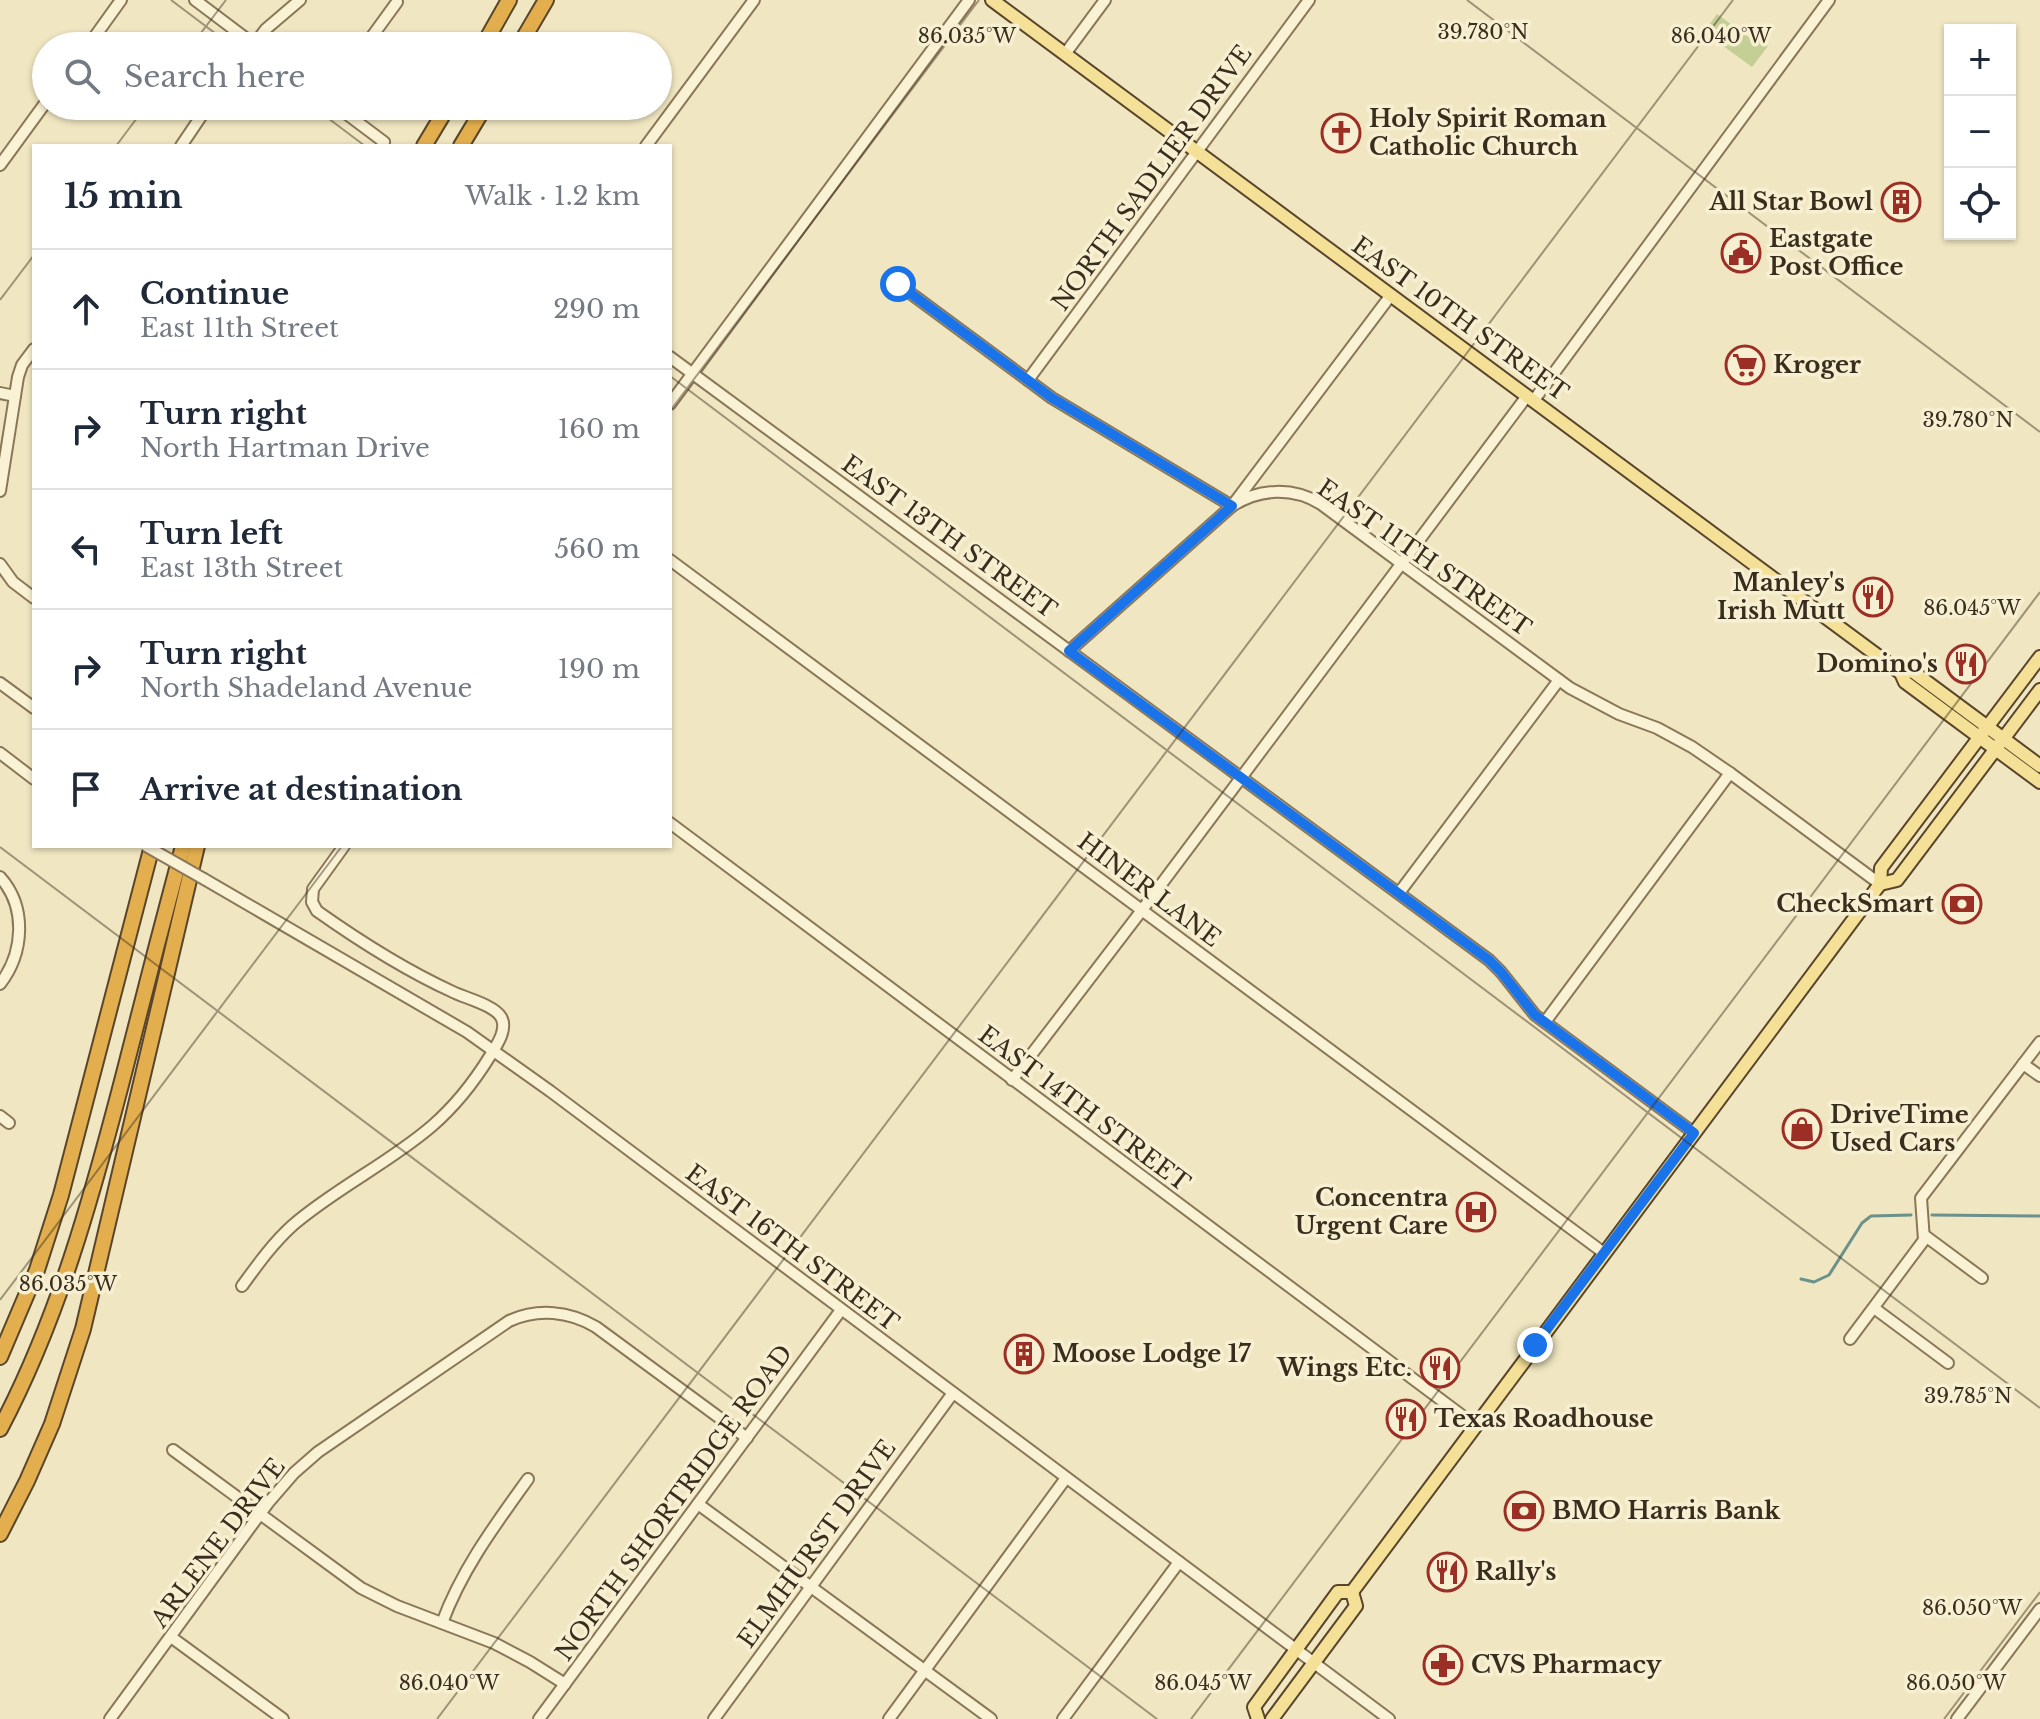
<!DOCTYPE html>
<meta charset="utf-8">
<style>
:root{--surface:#fff;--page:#f6f6f7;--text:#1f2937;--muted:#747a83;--line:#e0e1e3}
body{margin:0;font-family:"Libre Baskerville",serif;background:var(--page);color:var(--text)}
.controls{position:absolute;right:24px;top:24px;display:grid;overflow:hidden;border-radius:0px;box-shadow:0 2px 6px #0004}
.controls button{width:72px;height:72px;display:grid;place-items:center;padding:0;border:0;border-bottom:2px solid var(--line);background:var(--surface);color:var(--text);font:40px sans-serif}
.stop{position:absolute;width:24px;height:24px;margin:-18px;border:6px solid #1a73e8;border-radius:50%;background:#fff}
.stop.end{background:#1a73e8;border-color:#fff;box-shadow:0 2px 8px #0008}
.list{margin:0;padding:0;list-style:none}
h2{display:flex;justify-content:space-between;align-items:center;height:104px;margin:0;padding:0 32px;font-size:34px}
h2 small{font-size:26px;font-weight:400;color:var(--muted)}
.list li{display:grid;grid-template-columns:52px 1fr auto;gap:24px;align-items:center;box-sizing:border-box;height:120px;padding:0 32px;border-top:2px solid var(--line)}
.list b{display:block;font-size:30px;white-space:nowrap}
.list p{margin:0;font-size:26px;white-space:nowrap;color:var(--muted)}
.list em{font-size:26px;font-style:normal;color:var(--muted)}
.icon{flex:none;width:44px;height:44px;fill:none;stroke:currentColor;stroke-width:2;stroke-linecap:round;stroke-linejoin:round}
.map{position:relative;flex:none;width:2040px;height:1719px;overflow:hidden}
.search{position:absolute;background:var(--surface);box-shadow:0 2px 6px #0004;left:32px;top:32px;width:640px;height:88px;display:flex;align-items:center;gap:20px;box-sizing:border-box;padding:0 28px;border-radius:44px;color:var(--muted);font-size:30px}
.panel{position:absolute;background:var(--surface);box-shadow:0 2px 6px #0004;left:32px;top:144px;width:640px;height:704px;border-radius:0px}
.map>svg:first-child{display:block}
.green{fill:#c3cf95}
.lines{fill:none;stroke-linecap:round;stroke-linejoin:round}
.stream{stroke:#6b918b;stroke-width:3}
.minor-casing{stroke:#8a7758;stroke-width:14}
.major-casing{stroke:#58452c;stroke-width:16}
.highway-casing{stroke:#58452c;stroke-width:18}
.minor{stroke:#faf2d5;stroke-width:10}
.major{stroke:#f5e097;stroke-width:12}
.highway{stroke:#e3af4e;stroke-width:14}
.minor-bridge-casing{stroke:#8a7758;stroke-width:14;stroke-linecap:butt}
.minor-bridge{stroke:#faf2d5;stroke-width:10}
.route{stroke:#1a73e8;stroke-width:10}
.ticks{fill:none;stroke:#392d1d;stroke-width:2;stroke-opacity:0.45}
.labels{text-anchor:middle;stroke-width:7;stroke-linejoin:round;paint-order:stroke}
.poi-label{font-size:24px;font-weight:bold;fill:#392d1d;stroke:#f7efd1;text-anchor:start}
.street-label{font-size:24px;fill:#392d1d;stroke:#f7efd1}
.ticks-label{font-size:20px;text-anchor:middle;fill:#392d1d;stroke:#f7efd1;stroke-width:7;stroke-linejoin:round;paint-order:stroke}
</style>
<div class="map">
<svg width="2040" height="1719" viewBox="0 0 2040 1719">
<rect width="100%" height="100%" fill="#f0e6c1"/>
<polygon class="green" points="1717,14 1754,41 1757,38 1768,46 1752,67 1704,32"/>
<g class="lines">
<g class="stream">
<polyline points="1932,1215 2040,1216"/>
<polyline points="1801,1279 1814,1282 1829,1275 1862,1223 1871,1216 1911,1215"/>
</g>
<g class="minor-casing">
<g id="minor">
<polyline points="195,0 256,46"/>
<polyline points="88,46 121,0"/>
<polyline points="253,46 266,29 300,0"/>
<polyline points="365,46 397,2"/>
<polyline points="1065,54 1105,0"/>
<polyline points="336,106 384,142 382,146"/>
<polyline points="181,146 208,106"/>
<polyline points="646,146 754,0"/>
<polyline points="0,165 46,102"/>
<path d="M898,284L1052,398L1232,506C1260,488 1293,487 1321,504L1570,688L1619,714L1657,728L1692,747L1730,773L1880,884"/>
<polyline points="670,357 1489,960 1501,972 1535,1015 1694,1133"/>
<polyline points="1028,380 1309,0"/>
<polyline points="0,393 15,396"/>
<polyline points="1534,400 1829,0"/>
<polyline points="670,404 969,0"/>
<polyline points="0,491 18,377 22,365 34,349"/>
<polyline points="670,560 1604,1253"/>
<polyline points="0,564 13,582 34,598"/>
<polyline points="1069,651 1232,506 1391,295"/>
<polyline points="0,683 34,708"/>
<polyline points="0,753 34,779"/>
<polyline points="670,823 1476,1426"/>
<path d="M0,877C27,907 24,953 0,984"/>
<polyline points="204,879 467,1032 550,1091 1389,1719"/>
<polyline points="1399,893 1559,680"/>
<polyline points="1545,1022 1730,773"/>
<polyline points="2023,1064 2040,1076"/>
<polyline points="1012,1080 1142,910 1527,396"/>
<polyline points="0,1116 9,1123"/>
<polyline points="1924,1235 1982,1278"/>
<path d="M242,1286C258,1264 273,1243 293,1225C336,1188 389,1163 432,1126C455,1106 474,1082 490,1056C497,1045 508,1029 501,1017C494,1005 465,998 453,992C407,971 358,940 317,911L312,902L313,889L344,846"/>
<polyline points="1874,1308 1948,1363"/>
<polyline points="1850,1339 1924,1240 1921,1198 2040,1042"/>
<polyline points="173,1450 361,1588 397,1606 494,1643 530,1662 565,1684"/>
<polyline points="698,1504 991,1719"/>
<path d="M442,1623C462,1569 495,1525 528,1479"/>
<polyline points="171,1637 283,1719"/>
<path d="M110,1719L268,1503L294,1473L318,1452L509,1321C538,1308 569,1311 596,1327L747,1438"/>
<polyline points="539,1719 841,1310"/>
<polyline points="714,1719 953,1393"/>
<polyline points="889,1719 1066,1478"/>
<polyline points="1063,1719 1179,1562"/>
<polyline points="1957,1719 2040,1609"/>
</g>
</g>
<g class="major-casing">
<g id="major">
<polyline points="992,0 1901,673 1905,682 2040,782"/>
<polyline points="1901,673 1912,671 2040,766"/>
<polyline points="1880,884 1897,880 2040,690"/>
<polyline points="1352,1592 1880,884 1881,868 2040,657"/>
<polyline points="1258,1719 1254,1707 1338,1592 1352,1592"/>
<polyline points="1272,1719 1356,1606 1352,1592"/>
</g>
</g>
<g class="highway-casing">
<g id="highway">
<polyline points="483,46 509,0"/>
<polyline points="519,46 546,0"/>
<polyline points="424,146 448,106"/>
<polyline points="461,146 485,106"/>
<polyline points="0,1357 37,1270 61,1195 152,846"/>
<path d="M0,1429C58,1319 91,1200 122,1081C142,1003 162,924 183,846"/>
<polyline points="0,1534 27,1481 52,1424 83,1329 197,846"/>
</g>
</g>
<use href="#minor" class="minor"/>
<use href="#major" class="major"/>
<use href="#highway" class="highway"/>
<g class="minor-bridge-casing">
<polyline id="minor-bridge" points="146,846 204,879"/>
</g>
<use href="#minor-bridge" class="minor-bridge"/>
</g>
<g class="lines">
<polyline class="route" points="898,284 1052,398 1232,506 1069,651 1489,960 1501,972 1535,1015 1694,1133 1535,1345"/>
</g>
<path class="ticks" d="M171,0L232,46M1467,0L2040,432M191,46L226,0M312,106L365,146M116,146L146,106M0,300L34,255M670,376L2040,1408M670,411L979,0M0,847L1157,1719M0,1300L342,846M437,1719L1733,0M1191,1719L2040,592M1944,1719L2040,1592"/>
<defs>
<g id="church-ring" transform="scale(2)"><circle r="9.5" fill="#f7efd1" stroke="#9c2f25" stroke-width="1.5"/><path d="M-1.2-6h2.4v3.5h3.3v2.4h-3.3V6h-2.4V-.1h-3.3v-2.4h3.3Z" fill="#9c2f25"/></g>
<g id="building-ring" transform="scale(2)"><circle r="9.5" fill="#f7efd1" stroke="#9c2f25" stroke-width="1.5"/><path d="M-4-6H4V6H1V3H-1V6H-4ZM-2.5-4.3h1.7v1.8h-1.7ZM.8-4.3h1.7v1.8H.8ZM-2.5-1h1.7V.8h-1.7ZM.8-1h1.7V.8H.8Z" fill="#9c2f25"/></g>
<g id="civic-ring" transform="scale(2)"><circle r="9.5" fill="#f7efd1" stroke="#9c2f25" stroke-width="1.5"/><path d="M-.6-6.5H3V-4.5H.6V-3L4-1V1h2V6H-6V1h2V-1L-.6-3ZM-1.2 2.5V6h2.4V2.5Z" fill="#9c2f25"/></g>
<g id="supermarket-ring" transform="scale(2)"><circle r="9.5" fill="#f7efd1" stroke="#9c2f25" stroke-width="1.5"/><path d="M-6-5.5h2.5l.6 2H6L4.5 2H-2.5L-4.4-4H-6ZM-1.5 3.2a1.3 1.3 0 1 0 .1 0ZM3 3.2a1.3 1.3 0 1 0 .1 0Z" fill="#9c2f25"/></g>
<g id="restaurant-ring" transform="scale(2)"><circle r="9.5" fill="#f7efd1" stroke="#9c2f25" stroke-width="1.5"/><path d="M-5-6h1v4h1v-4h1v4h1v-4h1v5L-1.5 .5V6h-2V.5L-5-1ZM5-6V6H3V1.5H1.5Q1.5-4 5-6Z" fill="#9c2f25"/></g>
<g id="bank-ring" transform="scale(2)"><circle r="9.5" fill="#f7efd1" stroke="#9c2f25" stroke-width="1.5"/><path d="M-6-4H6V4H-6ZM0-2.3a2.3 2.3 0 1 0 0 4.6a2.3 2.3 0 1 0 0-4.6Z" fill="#9c2f25"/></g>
<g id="shop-ring" transform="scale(2)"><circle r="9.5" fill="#f7efd1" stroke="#9c2f25" stroke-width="1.5"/><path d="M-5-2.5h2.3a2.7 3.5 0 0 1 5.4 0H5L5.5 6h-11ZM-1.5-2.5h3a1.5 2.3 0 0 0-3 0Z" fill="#9c2f25"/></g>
<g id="hospital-ring" transform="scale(2)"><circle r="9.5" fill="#f7efd1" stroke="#9c2f25" stroke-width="1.5"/><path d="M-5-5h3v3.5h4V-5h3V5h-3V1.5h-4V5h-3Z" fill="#9c2f25"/></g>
<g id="pharmacy-ring" transform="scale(2)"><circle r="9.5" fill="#f7efd1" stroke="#9c2f25" stroke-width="1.5"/><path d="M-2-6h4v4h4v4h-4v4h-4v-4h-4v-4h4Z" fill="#9c2f25"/></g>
</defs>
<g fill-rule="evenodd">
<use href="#church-ring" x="1341" y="133"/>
<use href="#building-ring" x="1901" y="202"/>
<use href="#civic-ring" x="1741" y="253"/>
<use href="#supermarket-ring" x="1745" y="365"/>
<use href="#restaurant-ring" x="1873" y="597"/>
<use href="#restaurant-ring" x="1966" y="664"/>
<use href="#bank-ring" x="1962" y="904"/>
<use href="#shop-ring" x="1802" y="1129"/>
<use href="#hospital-ring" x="1476" y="1212"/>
<use href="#building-ring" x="1024" y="1354"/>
<use href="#restaurant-ring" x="1440" y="1368"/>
<use href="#restaurant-ring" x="1406" y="1419"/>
<use href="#bank-ring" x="1524" y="1511"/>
<use href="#restaurant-ring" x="1447" y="1572"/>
<use href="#pharmacy-ring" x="1443" y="1665"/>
</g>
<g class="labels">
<g class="poi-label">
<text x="1369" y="127">Holy Spirit Roman<tspan x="1369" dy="28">Catholic Church</tspan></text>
<text x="1873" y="210" text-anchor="end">All Star Bowl</text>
<text x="1769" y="247">Eastgate<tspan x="1769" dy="28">Post Office</tspan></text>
<text x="1773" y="373">Kroger</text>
<text x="1845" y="591" text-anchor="end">Manley's<tspan x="1845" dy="28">Irish Mutt</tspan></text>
<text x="1938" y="672" text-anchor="end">Domino's</text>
<text x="1934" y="912" text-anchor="end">CheckSmart</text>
<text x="1830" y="1123">DriveTime<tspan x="1830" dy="28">Used Cars</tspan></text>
<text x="1448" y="1206" text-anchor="end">Concentra<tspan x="1448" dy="28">Urgent Care</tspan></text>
<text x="1052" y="1362">Moose Lodge 17</text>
<text x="1412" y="1376" text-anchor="end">Wings Etc.</text>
<text x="1434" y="1427">Texas Roadhouse</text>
<text x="1552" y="1519">BMO Harris Bank</text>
<text x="1475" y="1580">Rally's</text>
<text x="1471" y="1673">CVS Pharmacy</text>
</g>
<g class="street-label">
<text transform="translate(1152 178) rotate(-54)" y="8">NORTH SADLIER DRIVE</text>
<text transform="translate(1460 319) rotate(36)" y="8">EAST 10TH STREET</text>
<text transform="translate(949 537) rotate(36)" y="8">EAST 13TH STREET</text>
<text transform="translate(1424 558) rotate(35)" y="8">EAST 11TH STREET</text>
<text transform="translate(1149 890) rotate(37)" y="8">HINER LANE</text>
<text transform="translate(1084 1109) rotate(37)" y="8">EAST 14TH STREET</text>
<text transform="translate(792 1248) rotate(37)" y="8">EAST 16TH STREET</text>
<text transform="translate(674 1503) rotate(-54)" y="8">NORTH SHORTRIDGE ROAD</text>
<text transform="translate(218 1543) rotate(-53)" y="8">ARLENE DRIVE</text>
<text transform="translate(817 1544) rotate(-54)" y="8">ELMHURST DRIVE</text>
</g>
</g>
<g class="ticks-label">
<text x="1483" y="39">39.780°N</text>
<text x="967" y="43">86.035°W</text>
<text x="1721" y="43">86.040°W</text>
<text x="1968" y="427">39.780°N</text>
<text x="1972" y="615">86.045°W</text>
<text x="68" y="1291">86.035°W</text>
<text x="1968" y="1403">39.785°N</text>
<text x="1972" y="1615">86.050°W</text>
<text x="449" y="1690">86.040°W</text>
<text x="1203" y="1690">86.045°W</text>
<text x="1956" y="1690">86.050°W</text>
</g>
</svg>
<div class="controls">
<button>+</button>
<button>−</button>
<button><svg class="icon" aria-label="locate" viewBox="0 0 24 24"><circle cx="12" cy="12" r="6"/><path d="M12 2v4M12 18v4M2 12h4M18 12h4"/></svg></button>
</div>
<div class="stop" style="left:898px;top:284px"></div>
<div class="stop end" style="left:1535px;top:1345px"></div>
<div class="search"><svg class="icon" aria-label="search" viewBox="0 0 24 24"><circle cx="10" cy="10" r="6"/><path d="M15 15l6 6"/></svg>Search here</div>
<section class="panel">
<h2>15 min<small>Walk · 1.2 km</small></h2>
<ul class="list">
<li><svg class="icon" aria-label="ahead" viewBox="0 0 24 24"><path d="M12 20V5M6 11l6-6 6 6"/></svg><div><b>Continue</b><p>East 11th Street</p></div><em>290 m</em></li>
<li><svg class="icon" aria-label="right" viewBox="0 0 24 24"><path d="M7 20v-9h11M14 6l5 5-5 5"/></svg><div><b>Turn right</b><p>North Hartman Drive</p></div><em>160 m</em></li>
<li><svg class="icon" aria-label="left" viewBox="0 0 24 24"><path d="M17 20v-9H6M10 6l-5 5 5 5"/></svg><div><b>Turn left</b><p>East 13th Street</p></div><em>560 m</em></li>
<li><svg class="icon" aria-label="right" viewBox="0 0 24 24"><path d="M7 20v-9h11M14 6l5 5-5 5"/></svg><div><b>Turn right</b><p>North Shadeland Avenue</p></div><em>190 m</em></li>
<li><svg class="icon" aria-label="arrive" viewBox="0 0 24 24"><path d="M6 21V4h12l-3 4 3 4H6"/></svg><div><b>Arrive at destination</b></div></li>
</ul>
</section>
</div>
